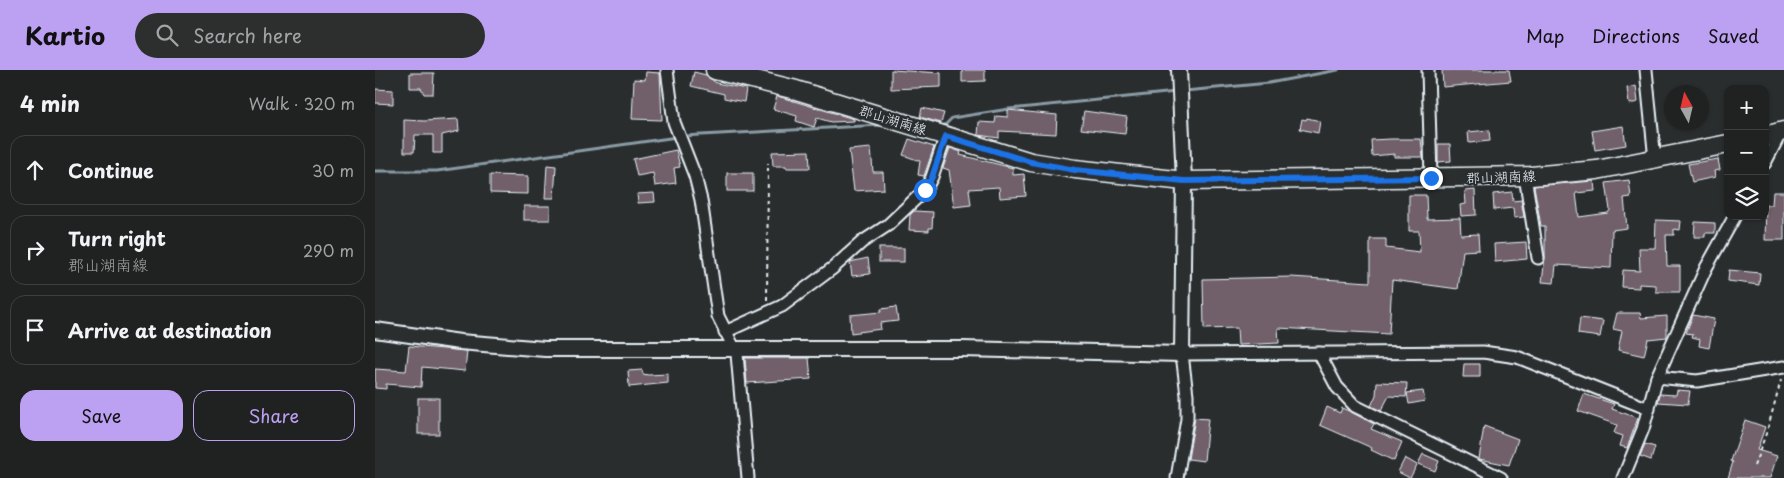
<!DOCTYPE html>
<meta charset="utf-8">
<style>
:root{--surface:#202222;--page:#2d2f2f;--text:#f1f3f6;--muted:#a2a4a5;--line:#3d3f40;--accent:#bca0f2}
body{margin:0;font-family:"Playpen Sans","Klee One",sans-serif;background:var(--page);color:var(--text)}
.controls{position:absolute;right:15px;top:15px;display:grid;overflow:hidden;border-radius:10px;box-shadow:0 1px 4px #0004}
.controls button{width:45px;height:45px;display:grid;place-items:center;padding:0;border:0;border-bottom:1px solid var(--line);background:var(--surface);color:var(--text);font:25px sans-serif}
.compass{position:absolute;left:1289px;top:15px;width:45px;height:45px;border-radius:50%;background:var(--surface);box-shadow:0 1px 4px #0004;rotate:352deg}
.stop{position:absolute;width:15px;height:15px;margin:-11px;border:4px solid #1a73e8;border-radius:50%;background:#fff}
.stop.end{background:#1a73e8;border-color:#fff;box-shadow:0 1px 5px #0008}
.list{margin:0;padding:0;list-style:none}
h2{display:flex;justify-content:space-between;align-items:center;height:65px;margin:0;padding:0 20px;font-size:21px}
h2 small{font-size:16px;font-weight:400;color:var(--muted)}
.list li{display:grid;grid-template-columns:32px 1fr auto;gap:15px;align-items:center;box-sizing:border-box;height:70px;margin:0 10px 10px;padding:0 10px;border:1px solid var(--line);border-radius:15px}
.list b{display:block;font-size:19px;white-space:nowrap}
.list p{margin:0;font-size:16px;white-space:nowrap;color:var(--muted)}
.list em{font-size:16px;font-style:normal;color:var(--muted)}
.actions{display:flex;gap:10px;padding:15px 20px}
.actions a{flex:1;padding:11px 0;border:1px solid var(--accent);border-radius:15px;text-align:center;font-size:18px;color:var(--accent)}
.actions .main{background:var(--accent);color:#111}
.icon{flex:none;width:28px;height:28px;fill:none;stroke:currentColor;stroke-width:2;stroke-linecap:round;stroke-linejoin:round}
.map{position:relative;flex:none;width:1409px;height:408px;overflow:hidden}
header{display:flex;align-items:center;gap:30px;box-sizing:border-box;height:70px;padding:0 25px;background:var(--accent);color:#111}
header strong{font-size:24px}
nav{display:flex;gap:28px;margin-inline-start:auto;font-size:18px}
.search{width:350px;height:45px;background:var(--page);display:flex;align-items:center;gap:12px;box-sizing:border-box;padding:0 18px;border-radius:28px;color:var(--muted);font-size:19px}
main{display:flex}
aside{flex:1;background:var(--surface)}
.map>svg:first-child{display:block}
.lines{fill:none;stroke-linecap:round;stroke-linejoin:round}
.stream{stroke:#8a9ca6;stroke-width:3}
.building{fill:#71606b;stroke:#e8f1f8}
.minor-casing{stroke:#e8f1f8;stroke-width:15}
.tertiary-casing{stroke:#e8f1f8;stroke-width:18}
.primary-casing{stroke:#e8f1f8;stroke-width:21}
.path{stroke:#e8f1f8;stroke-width:2;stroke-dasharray:4 4;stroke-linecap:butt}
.minor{stroke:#2a2d2e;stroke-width:11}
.tertiary{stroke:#2a2d2e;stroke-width:14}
.primary{stroke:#2a2d2e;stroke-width:18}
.route{stroke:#1a73e8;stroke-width:6}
.labels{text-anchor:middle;stroke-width:4;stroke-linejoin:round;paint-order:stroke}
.street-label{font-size:14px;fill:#e8f1f8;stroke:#2a2d2e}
</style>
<header>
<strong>Kartio</strong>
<div class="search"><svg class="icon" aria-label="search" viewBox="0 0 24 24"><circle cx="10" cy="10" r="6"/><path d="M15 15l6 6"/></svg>Search here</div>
<nav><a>Map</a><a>Directions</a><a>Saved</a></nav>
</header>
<main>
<aside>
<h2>4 min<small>Walk · 320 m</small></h2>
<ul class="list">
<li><svg class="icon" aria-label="ahead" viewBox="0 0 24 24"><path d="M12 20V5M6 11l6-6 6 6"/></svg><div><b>Continue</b></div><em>30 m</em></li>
<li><svg class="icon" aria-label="right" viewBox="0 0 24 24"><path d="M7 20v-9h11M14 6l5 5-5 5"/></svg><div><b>Turn right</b><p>郡山湖南線</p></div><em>290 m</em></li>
<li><svg class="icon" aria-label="arrive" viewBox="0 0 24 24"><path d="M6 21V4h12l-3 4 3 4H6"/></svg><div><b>Arrive at destination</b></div></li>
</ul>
<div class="actions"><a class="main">Save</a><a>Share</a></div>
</aside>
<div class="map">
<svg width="1409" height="408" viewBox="0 0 1409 408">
<rect width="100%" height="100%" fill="#2a2d2e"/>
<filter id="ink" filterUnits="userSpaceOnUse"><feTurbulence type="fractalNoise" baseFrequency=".02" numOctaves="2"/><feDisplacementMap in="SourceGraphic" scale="10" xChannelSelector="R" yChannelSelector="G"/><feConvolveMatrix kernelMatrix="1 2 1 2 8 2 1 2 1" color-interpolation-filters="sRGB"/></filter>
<g filter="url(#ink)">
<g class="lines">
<g class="stream">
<polyline points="810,21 894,13 963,0"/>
<polyline points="562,55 570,55 577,48 634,39 801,22"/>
<polyline points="308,66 506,55"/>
<polyline points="0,101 62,101 302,67"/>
</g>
</g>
<g class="building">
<polygon points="516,0 566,3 566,17 516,19"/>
<polygon points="587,0 610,0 610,11 587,12"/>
<polygon points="1067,0 1134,0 1136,11 1068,17"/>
<polygon points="271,2 285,3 287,50 257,49 259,9 270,10"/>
<polygon points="319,2 331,5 341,13 371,19 369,32 349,28 349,24 316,16"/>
<polygon points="35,3 59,3 58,24 49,24 46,18 35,18"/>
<polygon points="1261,16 1263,32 1254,34 1252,18"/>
<polygon points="0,19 18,20 18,34 0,33"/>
<polygon points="402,26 479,49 479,51 456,52 442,48 439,57 421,51 422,46 398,39"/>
<polygon points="547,38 569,43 566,53 545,47"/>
<polygon points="633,40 682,45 681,64 624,61 624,68 603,65 604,52 620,53 621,46 633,47"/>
<polygon points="709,41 752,47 750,64 706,59"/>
<polygon points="932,48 945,51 943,63 925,59 927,49 931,50"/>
<polygon points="83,49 84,61 67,65 67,83 58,83 58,65 40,65 39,82 29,82 29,50 49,51"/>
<polygon points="1248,56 1251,75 1220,80 1217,61"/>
<polygon points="1114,60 1115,71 1094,73 1093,62"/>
<polygon points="534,69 559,77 549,106 543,105 545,91 528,85"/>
<polygon points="1016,69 1046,69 1048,87 1019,87 1019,84 997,86 996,70"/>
<polygon points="1063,74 1075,74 1076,91 1063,92"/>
<polygon points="496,78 498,102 508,102 509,119 479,121 474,80"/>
<polygon points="575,78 586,82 585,85 638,98 638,105 649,104 651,126 625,128 624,117 594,119 596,135 579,137 574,100 568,98"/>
<polygon points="301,80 305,97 299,98 301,113 280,116 278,103 262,106 258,89"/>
<polygon points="434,81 435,98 411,98 411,96 398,96 397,82"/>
<polygon points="1343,89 1345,100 1339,101 1340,107 1317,112 1313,94"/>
<polygon points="172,95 181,96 179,128 170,128"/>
<rect x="352" y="103" width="26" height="18"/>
<polygon points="115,105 153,106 153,124 115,123"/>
<polygon points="1254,110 1256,127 1249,128 1252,158 1237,160 1236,198 1181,195 1179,213 1167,212 1170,187 1170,156 1166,156 1159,116 1219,111 1220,121 1201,123 1204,147 1233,143 1235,140 1231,113"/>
<polygon points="1100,120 1101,145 1086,146 1085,135 1091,134 1090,121"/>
<polygon points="1137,122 1138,131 1146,130 1149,147 1139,148 1138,138 1119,140 1118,124"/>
<polygon points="1398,122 1409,122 1409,170 1390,170 1391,135 1397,135"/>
<polygon points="279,123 280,132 263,133 262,124"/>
<polygon points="1034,125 1051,125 1052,149 1085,148 1086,165 1103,164 1104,180 1088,181 1083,219 1017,210 1014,264 903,258 904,273 863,275 862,258 829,259 828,209 916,207 995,212 995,169 1011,169 1011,178 1045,182 1044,161 1034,161"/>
<rect x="149" y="136" width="26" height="14"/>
<polygon points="539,141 558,142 557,158 554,158 554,161 534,160 535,145"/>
<polygon points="1281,150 1306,151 1305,160 1299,159 1299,165 1291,165 1292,196 1305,196 1305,222 1281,222 1281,215 1264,214 1264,218 1247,217 1248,200 1265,201 1264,178 1280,178"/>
<polygon points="1320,152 1340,153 1340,163 1330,163 1330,167 1319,167"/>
<polygon points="1151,172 1152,189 1120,192 1119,174"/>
<rect x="504" y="178" width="25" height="14"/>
<polygon points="493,188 495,204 477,206 475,192"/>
<polygon points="1354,200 1385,203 1384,215 1353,211"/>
<polygon points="521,237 523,251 505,253 506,259 476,263 475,245 506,242 506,239"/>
<polygon points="1242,243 1265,243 1266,248 1292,246 1292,267 1273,269 1269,286 1243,280 1247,261 1238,259"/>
<polygon points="1318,245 1339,249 1334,278 1324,276 1325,269 1317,267 1318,264 1311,263"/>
<polygon points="1205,248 1228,251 1225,267 1203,264"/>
<polygon points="34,276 92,281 90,301 47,297 46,317 11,314 11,319 0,318 0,299 31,301"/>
<polygon points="370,288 434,288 436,309 372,313"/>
<polygon points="1089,294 1105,294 1105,307 1088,307"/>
<polygon points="267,300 268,304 273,305 293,304 293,313 254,317 253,301"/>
<polygon points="1002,312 1032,313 1031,327 1014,326 1006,341 996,336 1001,325"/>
<polygon points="1302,320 1315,321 1313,334 1283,332 1285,324 1301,325"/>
<polygon points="1048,321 1050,331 1034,334 1032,323"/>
<polygon points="1209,324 1239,334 1237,339 1263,348 1252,378 1245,376 1248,366 1239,363 1242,355 1203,341"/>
<rect x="43" y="328" width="21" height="36"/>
<polygon points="952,337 965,343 967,338 976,342 999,354 996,359 1027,372 1019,391 996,380 997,378 945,355"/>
<polygon points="820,348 833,349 829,391 813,389"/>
<polygon points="1370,350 1390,357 1382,380 1402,386 1395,408 1353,408 1358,392 1356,391"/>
<polygon points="1109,356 1143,369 1134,395 1104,389"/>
<polygon points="1270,374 1280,377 1276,390 1265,386"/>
<polygon points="1048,384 1064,391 1060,401 1043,394"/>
<polygon points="1030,388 1042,395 1035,408 1023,402"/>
</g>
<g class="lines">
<g class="minor-casing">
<g id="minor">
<polyline points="292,0 299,52 320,106 326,130 343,246 362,284 373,408"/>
<polyline points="1053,0 1056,108"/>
<polyline points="1271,0 1280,90"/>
<polyline points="1390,93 1406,62"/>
<polyline points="1150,106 1163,188"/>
<polyline points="350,262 407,236 458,198 487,172 513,155 550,120 557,107 571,65"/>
<polyline points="944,283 962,317 980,336 1126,408"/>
<polyline points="1282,307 1322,311 1409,297"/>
<polyline points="802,408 812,349 812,325 807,284 1108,282 1142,287 1274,339"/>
<polyline points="1248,408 1268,359 1282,307 1331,198 1360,146"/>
</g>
</g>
<g class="tertiary-casing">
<polyline id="tertiary" points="0,260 85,272 170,279 587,279 807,284 809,111 804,0"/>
</g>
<g class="primary-casing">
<g id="primary">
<polyline points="340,0 421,20 656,92 700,99 809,111 1156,106 1222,100 1353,74"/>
<polyline points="1390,66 1409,61"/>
</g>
</g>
<g class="path">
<polyline points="392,230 393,93"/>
<polyline points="1379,396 1392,361 1406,310"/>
</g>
<use href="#minor" class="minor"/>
<use href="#tertiary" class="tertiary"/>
<use href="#primary" class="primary"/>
</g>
</g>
<g class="lines" filter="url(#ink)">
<polyline class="route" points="550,120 557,107 571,66 656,92 700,100 809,111 1056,108"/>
</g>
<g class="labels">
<g class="street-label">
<text transform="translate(518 50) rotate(17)" y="5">郡山湖南線</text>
<text transform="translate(1126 107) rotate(-2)" y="5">郡山湖南線</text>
</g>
</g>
</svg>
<div class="controls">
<button>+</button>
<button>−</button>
<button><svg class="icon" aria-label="layers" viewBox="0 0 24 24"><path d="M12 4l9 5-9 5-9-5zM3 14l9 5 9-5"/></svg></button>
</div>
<svg class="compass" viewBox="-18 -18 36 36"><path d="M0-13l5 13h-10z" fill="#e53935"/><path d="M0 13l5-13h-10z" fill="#a2a4a5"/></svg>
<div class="stop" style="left:550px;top:120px"></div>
<div class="stop end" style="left:1056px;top:108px"></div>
</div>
</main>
